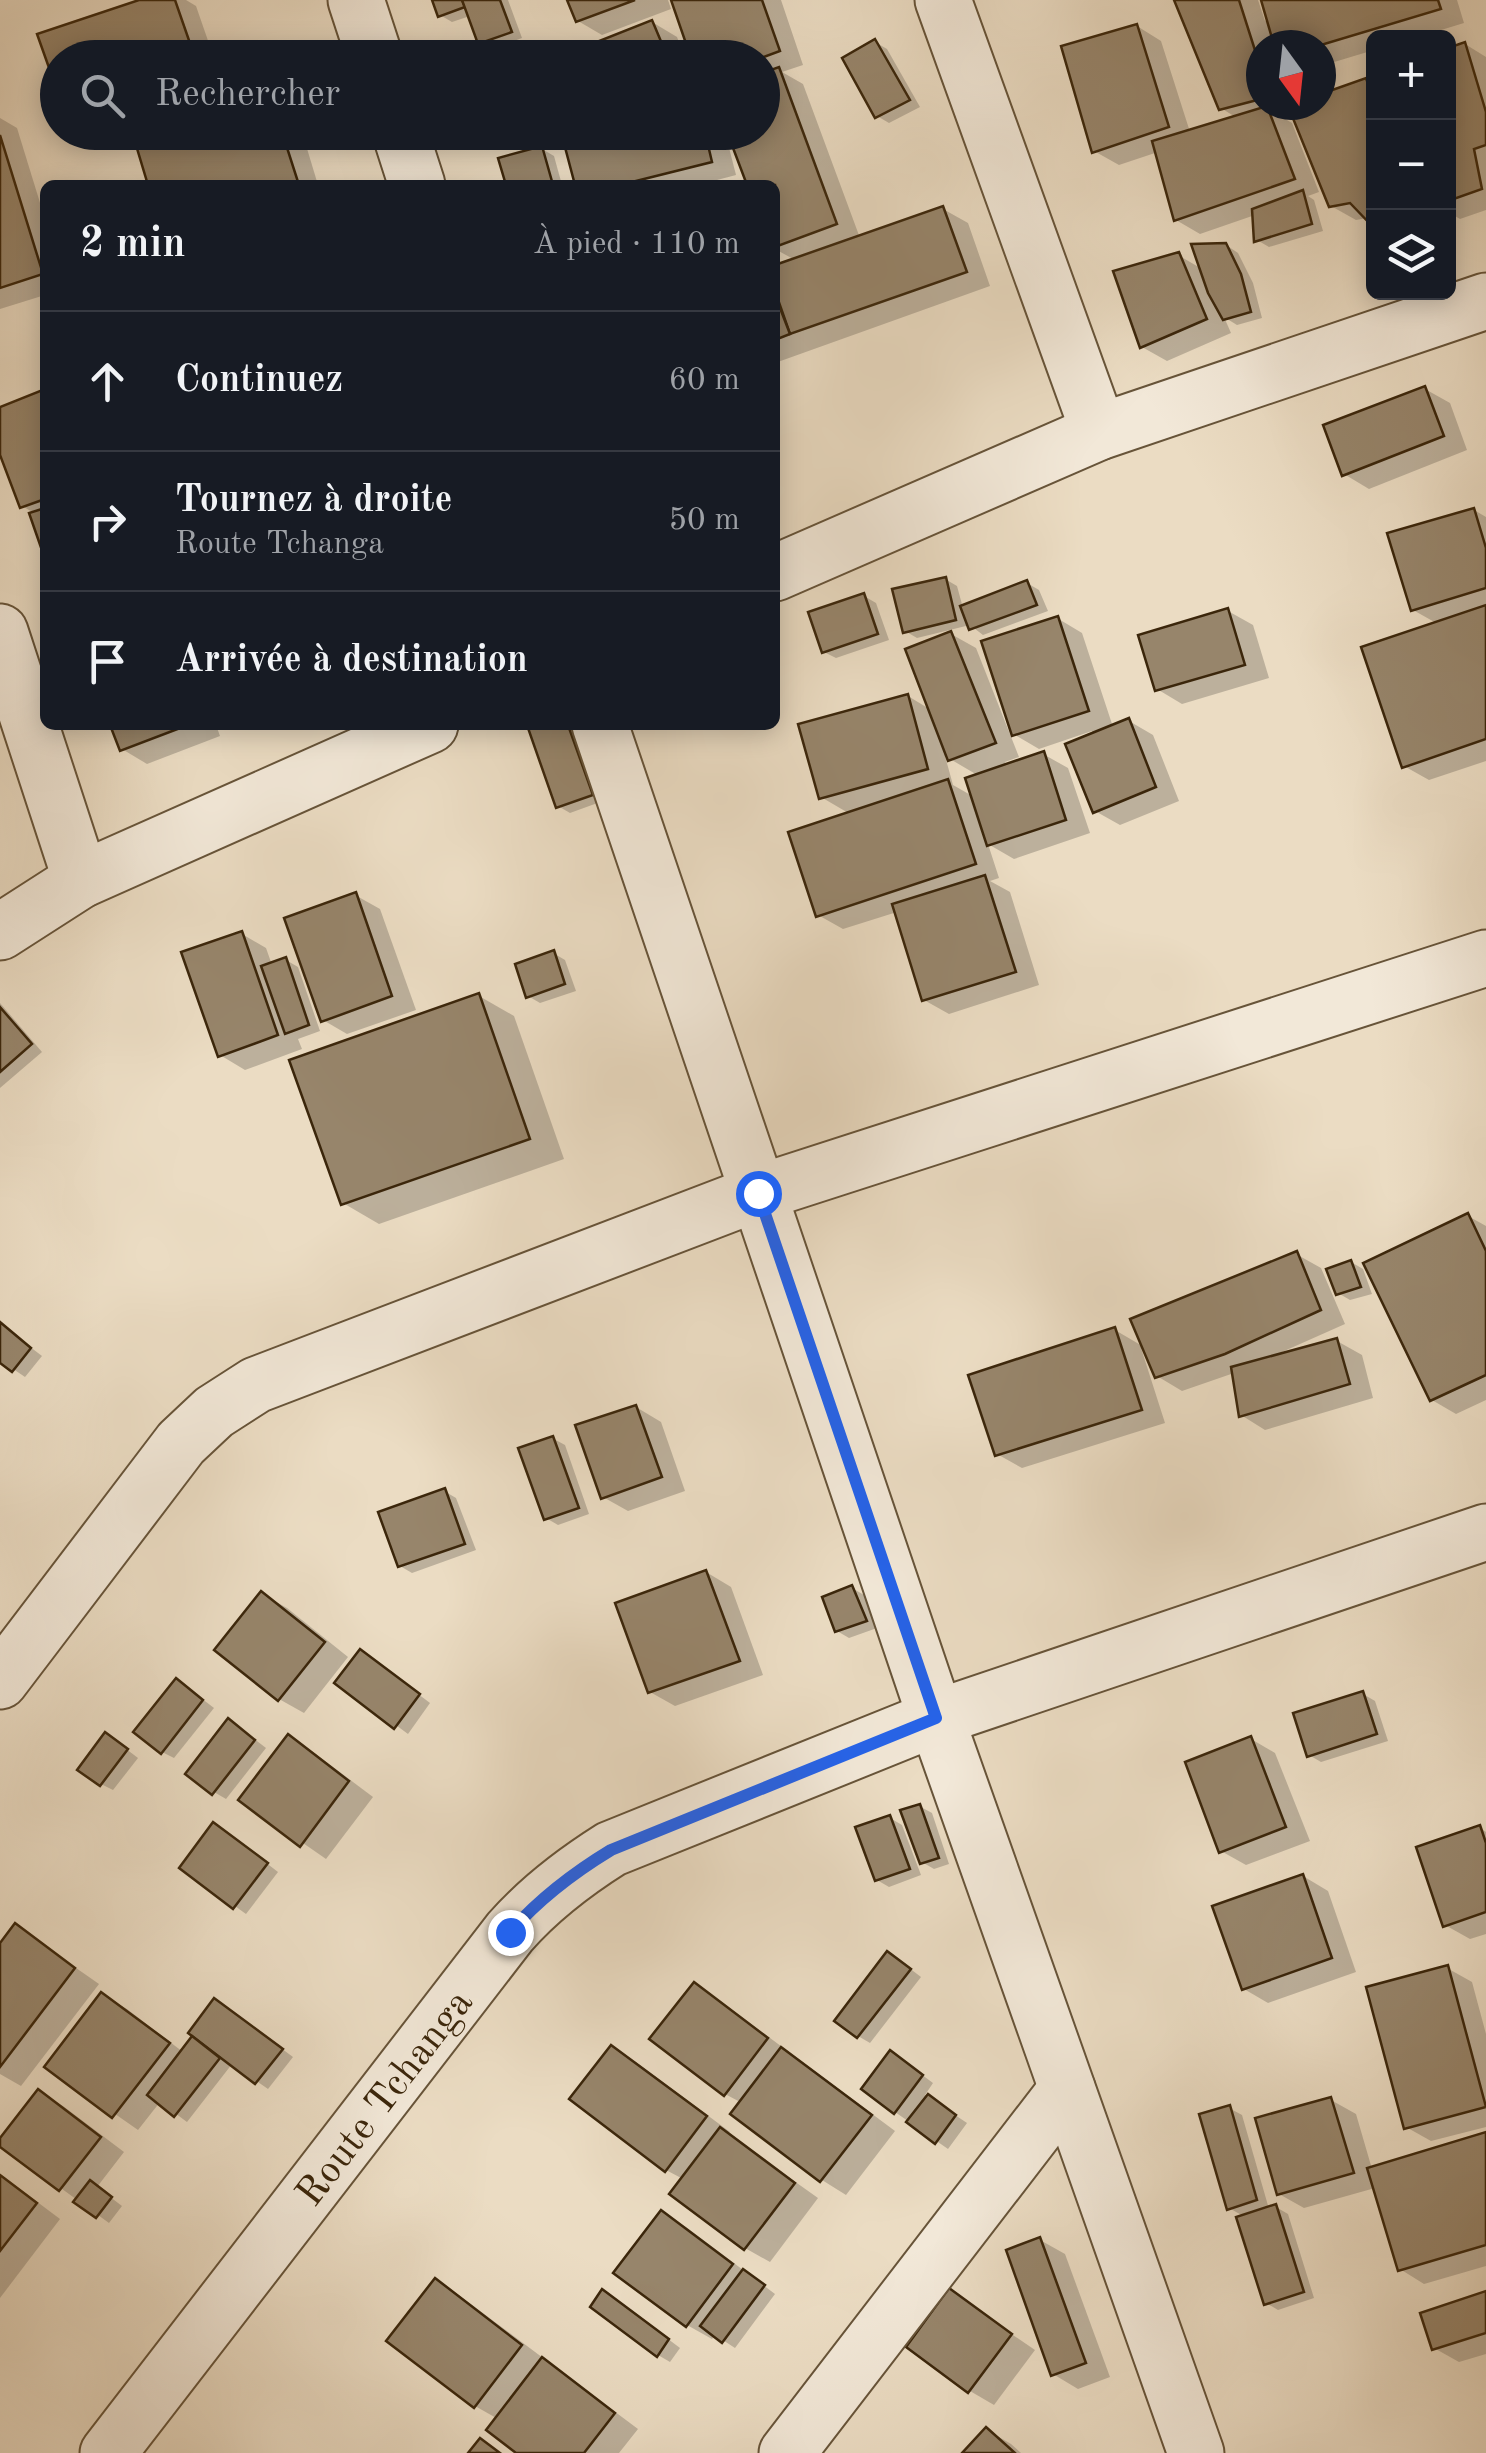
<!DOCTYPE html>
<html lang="fr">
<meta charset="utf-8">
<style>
:root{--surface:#171b24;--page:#242831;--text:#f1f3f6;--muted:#9ea1a6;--line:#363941}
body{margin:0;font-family:"Old Standard TT",serif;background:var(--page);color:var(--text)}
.controls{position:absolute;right:30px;top:30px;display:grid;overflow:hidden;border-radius:15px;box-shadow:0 5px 25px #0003}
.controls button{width:90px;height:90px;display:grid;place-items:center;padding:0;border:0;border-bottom:2px solid var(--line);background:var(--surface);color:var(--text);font:50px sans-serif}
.compass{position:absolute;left:1246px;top:30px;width:90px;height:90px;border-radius:50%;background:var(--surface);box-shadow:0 5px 25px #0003;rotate:165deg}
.stop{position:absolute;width:30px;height:30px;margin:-22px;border:8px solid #2563eb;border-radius:50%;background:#fff}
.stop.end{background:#2563eb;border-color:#fff;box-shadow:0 2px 10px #0008}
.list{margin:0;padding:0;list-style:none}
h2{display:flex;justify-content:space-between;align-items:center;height:130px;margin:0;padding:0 40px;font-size:42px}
h2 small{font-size:32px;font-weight:400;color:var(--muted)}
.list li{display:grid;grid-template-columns:65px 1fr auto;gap:30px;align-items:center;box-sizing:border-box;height:140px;padding:0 40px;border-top:2px solid var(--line)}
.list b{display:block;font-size:38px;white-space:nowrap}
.list p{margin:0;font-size:32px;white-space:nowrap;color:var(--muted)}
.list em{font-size:32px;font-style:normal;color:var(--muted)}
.icon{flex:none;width:55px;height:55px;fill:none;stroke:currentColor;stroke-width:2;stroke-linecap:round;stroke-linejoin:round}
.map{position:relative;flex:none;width:1486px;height:2453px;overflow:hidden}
.search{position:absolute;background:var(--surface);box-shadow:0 5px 25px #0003;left:40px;top:40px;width:740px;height:110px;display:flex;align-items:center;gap:25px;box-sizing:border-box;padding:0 35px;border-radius:55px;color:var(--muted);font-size:38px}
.panel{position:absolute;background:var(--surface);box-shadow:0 5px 25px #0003;left:40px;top:180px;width:740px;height:550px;border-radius:15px}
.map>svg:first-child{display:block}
.shadow{fill:#0003;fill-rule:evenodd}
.building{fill:#97856b;stroke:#3b260b;stroke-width:2.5}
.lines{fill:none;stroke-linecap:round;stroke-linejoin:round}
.minor-casing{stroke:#675439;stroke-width:59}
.minor{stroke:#f2e8d8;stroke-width:55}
.route{stroke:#2563eb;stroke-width:12}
.labels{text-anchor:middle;stroke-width:8;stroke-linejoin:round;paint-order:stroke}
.street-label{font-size:40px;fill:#3b260b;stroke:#f2e8d8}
</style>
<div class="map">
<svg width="1486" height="2453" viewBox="0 0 1486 2453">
<rect width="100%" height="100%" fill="#ebdcc3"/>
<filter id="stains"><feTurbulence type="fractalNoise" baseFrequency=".002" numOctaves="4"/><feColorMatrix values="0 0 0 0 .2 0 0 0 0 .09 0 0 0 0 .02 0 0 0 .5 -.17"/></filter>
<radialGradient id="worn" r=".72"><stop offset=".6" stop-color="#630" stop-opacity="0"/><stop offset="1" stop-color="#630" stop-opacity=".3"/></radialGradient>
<g class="shadow">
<polygon points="146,0 186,0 196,6 214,58 58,58 41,35"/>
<polygon points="434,0 508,0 522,38 492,49 480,42 470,16 452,22 440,15"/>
<polygon points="570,0 668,0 671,9 602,35 578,21"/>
<polygon points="674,0 781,0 803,65 782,72 803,84 860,238 943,209 968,223 990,286 775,363 775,268 795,260 775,249 775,185 749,185 762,132 762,58 693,58"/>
<polygon points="1176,0 1258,0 1265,21 1269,19 1263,0 1457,0 1464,23 1415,38 1374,38 1374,50 1321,66 1321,45 1261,45 1261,105 1321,105 1321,97 1365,81 1374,86 1374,225 1367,218 1356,220 1331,206 1292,110 1277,114 1292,123 1319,192 1308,196 1314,200 1323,231 1269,247 1257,240 1255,215 1200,234 1176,220 1158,152 1119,165 1094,151 1137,26 1161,41 1190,132 1237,118 1221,108"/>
<polygon points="652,22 677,37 685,58 584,58"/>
<polygon points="875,42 887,49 920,107 889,123 877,116"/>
<polygon points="1465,44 1486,57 1486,210 1460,219 1448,212 1448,50"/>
<polygon points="0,118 17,128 45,219 45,295 0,309"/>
<polygon points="184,132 302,132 318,185 151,185"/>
<polygon points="570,132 725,132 736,175 698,185 577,185"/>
<polygon points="542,149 554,156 562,185 508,185"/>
<polygon points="1226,245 1238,253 1253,283 1262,318 1237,325 1224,317 1231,333 1167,361 1142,347 1178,255 1202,269"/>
<polygon points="1425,389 1450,403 1467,450 1369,489 1344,474"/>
<polygon points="45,392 45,551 36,514 22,506 0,448 0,409"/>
<polygon points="1474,510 1486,517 1486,761 1429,780 1404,766 1438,624 1413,610"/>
<polygon points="945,579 957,586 963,608 1027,583 1039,590 1048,611 983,635 970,625 917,638 905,631"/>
<polygon points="864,596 876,603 889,640 836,658 824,652"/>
<polygon points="1228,611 1253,625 1269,678 1182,704 1157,689"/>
<polygon points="1057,618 1082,633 1113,727 1129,721 1153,735 1179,801 1120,825 1095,811 1092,731 1039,749 1010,732"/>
<path d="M951,634L976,648L1019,757L1005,762L1007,766L1043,754L1068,768L1090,833L1014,859L988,844L999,878L990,881L1010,892L1039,985L949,1014L924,1000L897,912L843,929L818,915L850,814L821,797L908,696L931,710ZM945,756L979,776L974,797L953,785Z"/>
<polygon points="113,725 216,725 220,736 147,764 122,749"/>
<polygon points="543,725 577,725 603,801 570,813 558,806"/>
<polygon points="355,895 380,909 416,1010 347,1034 323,1020"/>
<polygon points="242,934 266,948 272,965 286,960 298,967 320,1031 298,1039 302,1049 245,1070 220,1055"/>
<polygon points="553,953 565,960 576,991 540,1003 528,996"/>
<polygon points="479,996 514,1016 564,1159 379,1224 343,1203"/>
<polygon points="0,1003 42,1052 0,1088"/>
<polygon points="1468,1216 1486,1226 1486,1400 1456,1414 1432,1400"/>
<polygon points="1296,1254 1321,1268 1345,1324 1282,1352 1283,1355 1337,1341 1362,1355 1373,1398 1265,1430 1241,1415 1234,1373 1182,1391 1157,1376"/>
<polygon points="1351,1262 1363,1269 1372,1294 1350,1300 1338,1293"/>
<polygon points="0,1324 42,1356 25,1377 0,1360"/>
<polygon points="1115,1330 1144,1347 1141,1348 1165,1423 1022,1468 997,1454"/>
<polygon points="636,1407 661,1422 685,1491 628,1511 603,1497"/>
<polygon points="552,1438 565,1445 589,1514 558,1525 546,1518"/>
<polygon points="444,1491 456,1498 476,1550 412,1573 400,1566"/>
<polygon points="706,1572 731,1587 763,1675 675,1706 650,1692"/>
<polygon points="852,1588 864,1595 877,1628 849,1638 837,1631"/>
<polygon points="262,1594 287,1608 348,1657 304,1713 279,1699"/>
<polygon points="372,1659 430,1703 408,1734 338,1682"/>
<polygon points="188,1688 214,1708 174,1758 162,1752"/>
<polygon points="1363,1694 1375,1701 1388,1741 1321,1762 1309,1755"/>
<polygon points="240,1728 266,1748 226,1799 214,1792"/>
<polygon points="288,1737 313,1752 373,1797 326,1859 241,1800"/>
<polygon points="1251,1739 1275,1753 1310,1841 1246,1865 1221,1851"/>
<polygon points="117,1742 138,1758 113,1790 101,1784"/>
<polygon points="919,1806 932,1813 949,1864 934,1869 922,1862"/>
<polygon points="890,1818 902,1825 921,1875 889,1887 877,1880"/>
<polygon points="1480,1828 1486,1832 1486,1934 1470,1939 1445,1925"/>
<polygon points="226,1832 278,1872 246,1914 182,1868"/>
<polygon points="1303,1876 1328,1891 1356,1972 1268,2003 1244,1989"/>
<polygon points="16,1926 99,1984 21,2086 0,2074 0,1948"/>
<polygon points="900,1961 921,1977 870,2043 858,2036"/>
<polygon points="1447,1968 1472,1982 1486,2034 1486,2127 1431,2141 1406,2127"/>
<polygon points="694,1986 719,2000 895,2131 846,2195 822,2180 734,2114 742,2103 725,2094"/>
<polygon points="102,1995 127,2009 183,2052 195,2036 227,2008 293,2057 268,2089 232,2064 187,2122 160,2102 138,2130 48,2067"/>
<polygon points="612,2048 636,2062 730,2132 728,2134 818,2198 770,2262 745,2248 683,2179 666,2170"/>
<polygon points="902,2060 933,2083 925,2095 967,2123 948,2149 895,2112"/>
<polygon points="39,2092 63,2106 124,2152 97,2187 122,2206 109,2223 0,2144"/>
<polygon points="1331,2100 1356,2114 1372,2169 1486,2134 1486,2266 1424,2284 1400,2269 1375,2188 1304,2208 1279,2194"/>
<polygon points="1229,2108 1242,2115 1269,2209 1276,2207 1288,2214 1314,2298 1278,2310 1266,2303 1245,2217 1229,2208"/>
<polygon points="0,2174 60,2219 0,2298"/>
<polygon points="661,2213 686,2227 775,2294 735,2348 715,2335 712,2339 687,2325"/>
<polygon points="1040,2240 1065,2254 1110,2377 1078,2389 1053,2374"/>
<polygon points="435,2281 460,2296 638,2429 619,2453 520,2453 498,2419 475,2406"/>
<polygon points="950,2292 1035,2350 994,2405 970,2391"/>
<polygon points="1486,2294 1486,2354 1459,2362 1434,2348"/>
<polygon points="615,2299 680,2348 670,2362 658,2355"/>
<polygon points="987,2430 1011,2444 1021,2453 966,2453"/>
</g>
<g class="building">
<polygon points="139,0 175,0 192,49 167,58 58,58 58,93 37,34"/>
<polygon points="432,0 462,0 465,7 438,17"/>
<polygon points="462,0 500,0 512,32 478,44"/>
<polygon points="567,0 635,0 576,22"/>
<polygon points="671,0 762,0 780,51 761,58 691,58"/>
<polygon points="1174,0 1239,0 1261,69 1261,99 1219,110"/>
<polygon points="1261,0 1438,0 1441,9 1321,45 1274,45"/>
<polygon points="652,20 668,58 582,58 579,49"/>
<polygon points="1137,24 1169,127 1092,153 1061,46"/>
<polygon points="875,39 910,100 875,118 842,58"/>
<polygon points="1465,42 1486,112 1486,145 1474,149 1482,189 1448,201 1448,48"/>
<polygon points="779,67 837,224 775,247 775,185 747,185 727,132 762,132 762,73"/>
<polygon points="1366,78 1374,101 1374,228 1350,203 1329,207 1288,106 1321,105 1321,94"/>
<polygon points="1267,106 1295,179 1174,221 1152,141"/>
<polygon points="175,132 282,132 299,185 148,185 136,145"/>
<polygon points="561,132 705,132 712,162 620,185 575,185"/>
<polygon points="0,135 43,274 0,288"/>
<polygon points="542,146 553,185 506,185 498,158"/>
<polygon points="1303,190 1312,224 1254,242 1252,209"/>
<polygon points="943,206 967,272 790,334 775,291 775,265"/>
<polygon points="1226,243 1241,274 1251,312 1223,320 1208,293 1191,244"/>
<polygon points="1179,252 1207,319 1140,348 1113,271"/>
<polygon points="775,295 790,334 775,340"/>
<polygon points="1425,386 1444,436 1342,476 1323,425"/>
<polygon points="45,389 45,499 20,508 0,455 0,407"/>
<polygon points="45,508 45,559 29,513"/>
<polygon points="1474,508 1486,548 1486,588 1411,611 1387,533"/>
<polygon points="946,577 956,620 903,633 892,589"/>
<polygon points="1027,580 1037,605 969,630 960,606"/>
<polygon points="864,593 878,634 822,653 808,612"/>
<polygon points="1486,605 1486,739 1402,768 1361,647"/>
<polygon points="1228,608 1245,665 1155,691 1138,635"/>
<polygon points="1058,616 1089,711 1012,736 981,641"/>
<polygon points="951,631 996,743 948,761 905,649"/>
<polygon points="908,694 928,769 819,799 798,724"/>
<polygon points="1129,718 1156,787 1093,813 1065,744"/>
<polygon points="110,725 188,725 120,751"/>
<polygon points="535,725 568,725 593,795 556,808 528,728"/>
<polygon points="1044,751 1066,820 987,846 965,778"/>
<polygon points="948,779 976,864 816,917 788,832"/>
<polygon points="985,875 1016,972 922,1001 892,904"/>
<polygon points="356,892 392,996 321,1022 284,918"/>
<polygon points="242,931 278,1035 218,1057 181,952"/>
<polygon points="554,950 565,984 526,998 515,964"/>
<polygon points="286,957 309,1025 285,1034 261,966"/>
<polygon points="479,993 530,1139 341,1205 289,1060"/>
<polygon points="0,1007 32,1044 0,1072"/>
<polygon points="1468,1213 1486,1251 1486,1375 1430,1401 1363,1263"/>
<polygon points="1297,1251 1321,1310 1225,1354 1155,1378 1130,1319"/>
<polygon points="1351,1260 1361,1287 1336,1295 1326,1269"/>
<polygon points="0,1322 31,1348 12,1372 0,1363"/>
<polygon points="1115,1327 1142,1410 995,1456 968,1375"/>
<polygon points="1337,1338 1350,1384 1239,1417 1231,1367"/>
<polygon points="636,1405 662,1477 601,1499 575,1425"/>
<polygon points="553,1436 579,1508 544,1520 518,1448"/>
<polygon points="445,1488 465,1544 398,1567 378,1512"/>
<polygon points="706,1570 740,1661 648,1693 615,1603"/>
<polygon points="852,1585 867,1621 835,1632 822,1597"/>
<polygon points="261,1591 325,1642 278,1701 214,1650"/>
<polygon points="360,1649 420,1694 394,1729 334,1683"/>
<polygon points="176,1678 203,1700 161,1754 133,1732"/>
<polygon points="1363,1691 1377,1734 1307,1757 1293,1713"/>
<polygon points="228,1718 255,1740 212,1795 185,1774"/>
<polygon points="105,1732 128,1749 100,1786 77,1770"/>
<polygon points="288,1734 349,1781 300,1847 238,1800"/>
<polygon points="1251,1736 1286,1827 1219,1853 1185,1762"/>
<polygon points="920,1804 939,1858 920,1864 900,1810"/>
<polygon points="890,1815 910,1869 875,1881 855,1827"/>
<polygon points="213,1822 268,1863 233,1909 179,1868"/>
<polygon points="1480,1825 1486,1843 1486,1912 1443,1927 1416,1847"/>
<polygon points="1303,1874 1332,1958 1242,1990 1212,1906"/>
<polygon points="15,1923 75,1968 0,2067 0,1943"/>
<polygon points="887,1951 911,1969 857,2038 834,2021"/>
<polygon points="1448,1965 1486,2107 1404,2129 1366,1987"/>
<polygon points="694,1982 768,2038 724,2096 649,2039"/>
<polygon points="101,1992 170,2043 112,2118 44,2067"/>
<polygon points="214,1998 283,2049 255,2084 188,2033"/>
<polygon points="192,2036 220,2058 174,2117 147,2095"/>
<polygon points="611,2045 707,2116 665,2172 569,2099"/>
<polygon points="781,2047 872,2115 820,2182 730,2114"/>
<polygon points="890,2050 923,2075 894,2114 861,2089"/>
<polygon points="38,2089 101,2137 59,2191 0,2147 0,2138"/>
<polygon points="928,2094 956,2115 935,2144 906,2122"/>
<polygon points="1331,2097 1354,2173 1277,2195 1255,2118"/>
<polygon points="1230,2105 1257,2200 1227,2210 1199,2114"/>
<polygon points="720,2127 795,2183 744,2250 669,2194"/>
<polygon points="1486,2132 1486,2245 1398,2271 1367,2168"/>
<polygon points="0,2175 37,2203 0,2251"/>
<polygon points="90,2180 112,2197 96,2218 73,2202"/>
<polygon points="1276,2204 1304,2292 1264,2305 1236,2217"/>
<polygon points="661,2210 733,2264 686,2327 613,2273"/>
<polygon points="1040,2237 1086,2363 1051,2376 1006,2250"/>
<polygon points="743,2269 765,2285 722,2343 700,2326"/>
<polygon points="435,2278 522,2345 474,2408 386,2341"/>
<polygon points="949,2288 1012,2334 968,2393 906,2347"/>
<polygon points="602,2289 669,2339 657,2357 590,2307"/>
<polygon points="1486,2291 1486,2333 1432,2350 1420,2313"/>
<polygon points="542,2357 615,2413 584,2453 516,2453 486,2430"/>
<polygon points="986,2427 1015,2453 962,2453"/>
<polygon points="480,2438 500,2453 468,2453"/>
</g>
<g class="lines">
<g class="minor-casing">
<g id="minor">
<polyline points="356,0 375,58"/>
<polyline points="943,0 1099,432"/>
<polyline points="400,132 417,185"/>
<polyline points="775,573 1099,432 1486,301"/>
<polyline points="0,632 81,880"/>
<polyline points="600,725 936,1718 1196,2453"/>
<polyline points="0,932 81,880 430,725"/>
<polyline points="0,1681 181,1443 214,1412 256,1385 758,1193 1486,958"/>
<path id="s1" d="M108,2453L510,1932C540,1898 573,1873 611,1849L936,1718L1486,1532"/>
<polyline points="787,2453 1067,2089"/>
</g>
</g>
<use href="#minor" class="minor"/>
</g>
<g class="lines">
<path class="route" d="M510,1932C540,1898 573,1873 611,1850L936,1718L758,1193"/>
</g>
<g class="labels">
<g class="street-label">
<text dy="14" stroke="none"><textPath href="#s1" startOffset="450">Route Tchanga</textPath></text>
</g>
</g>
<rect width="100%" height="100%" filter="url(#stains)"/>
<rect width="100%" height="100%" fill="url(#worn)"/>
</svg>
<div class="controls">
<button>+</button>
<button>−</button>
<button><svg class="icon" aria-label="layers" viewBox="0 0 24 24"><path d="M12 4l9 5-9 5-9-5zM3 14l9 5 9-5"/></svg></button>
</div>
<svg class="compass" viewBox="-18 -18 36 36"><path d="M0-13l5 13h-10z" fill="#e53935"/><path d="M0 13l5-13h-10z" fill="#9ea1a6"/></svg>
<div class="stop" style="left:758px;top:1193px"></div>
<div class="stop end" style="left:510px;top:1932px"></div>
<div class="search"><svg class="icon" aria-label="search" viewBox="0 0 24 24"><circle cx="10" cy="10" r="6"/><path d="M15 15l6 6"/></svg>Rechercher</div>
<section class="panel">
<h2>2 min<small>À pied · 110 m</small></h2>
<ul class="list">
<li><svg class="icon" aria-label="ahead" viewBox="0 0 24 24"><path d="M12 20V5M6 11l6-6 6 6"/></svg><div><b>Continuez</b></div><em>60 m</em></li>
<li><svg class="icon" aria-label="right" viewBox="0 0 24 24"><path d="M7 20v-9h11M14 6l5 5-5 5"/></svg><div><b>Tournez à droite</b><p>Route Tchanga</p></div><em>50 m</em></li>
<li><svg class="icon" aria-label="arrive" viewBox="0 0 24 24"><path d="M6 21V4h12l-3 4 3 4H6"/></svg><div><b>Arrivée à destination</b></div></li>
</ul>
</section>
</div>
